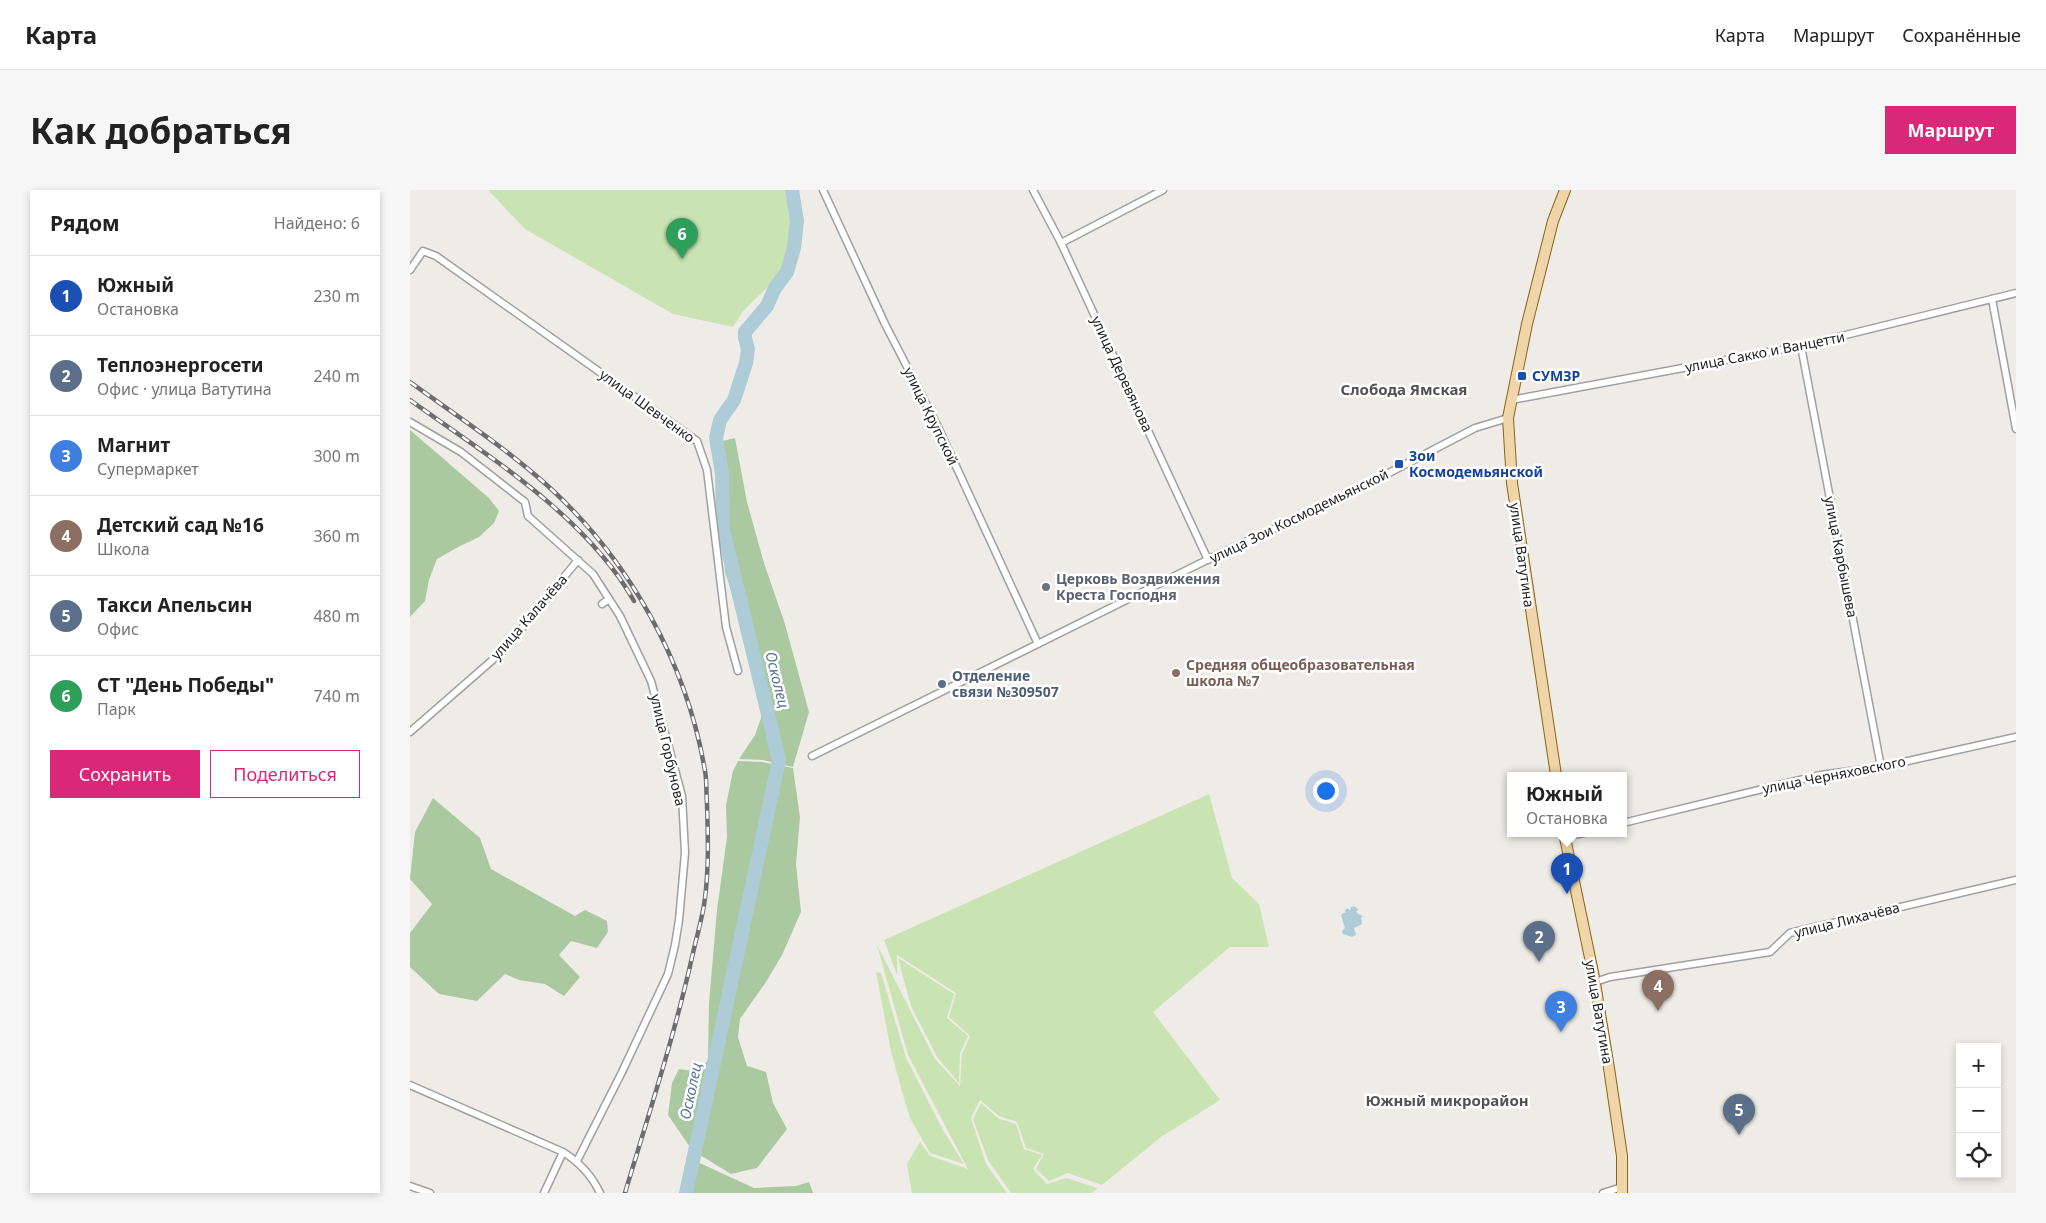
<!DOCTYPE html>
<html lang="ru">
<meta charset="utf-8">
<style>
:root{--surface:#fff;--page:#f6f6f6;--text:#222;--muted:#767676;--line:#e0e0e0;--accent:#db2777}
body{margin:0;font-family:"Noto Sans",sans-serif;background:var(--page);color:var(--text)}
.controls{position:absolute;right:15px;bottom:15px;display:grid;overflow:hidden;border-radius:0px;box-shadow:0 2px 8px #0003}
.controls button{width:45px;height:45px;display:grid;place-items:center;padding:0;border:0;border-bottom:1px solid var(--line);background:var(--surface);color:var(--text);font:25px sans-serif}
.you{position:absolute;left:915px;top:600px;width:18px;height:18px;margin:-12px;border:4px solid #fff;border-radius:50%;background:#1a73e8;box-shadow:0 0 0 8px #1a73e833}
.badge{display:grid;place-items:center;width:32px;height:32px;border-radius:50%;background:var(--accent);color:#fff;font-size:16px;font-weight:700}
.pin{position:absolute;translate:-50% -41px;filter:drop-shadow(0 1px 2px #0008)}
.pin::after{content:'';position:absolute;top:26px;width:18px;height:15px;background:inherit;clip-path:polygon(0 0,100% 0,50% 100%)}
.popup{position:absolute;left:1097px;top:582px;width:120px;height:65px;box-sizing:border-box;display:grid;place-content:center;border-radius:0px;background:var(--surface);filter:drop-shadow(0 1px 4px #0005);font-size:16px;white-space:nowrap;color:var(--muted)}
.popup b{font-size:19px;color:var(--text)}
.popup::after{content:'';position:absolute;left:50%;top:100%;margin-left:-10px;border:10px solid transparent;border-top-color:var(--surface)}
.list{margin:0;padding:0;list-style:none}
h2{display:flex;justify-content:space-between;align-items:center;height:65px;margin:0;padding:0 20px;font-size:21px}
h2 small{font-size:16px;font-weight:400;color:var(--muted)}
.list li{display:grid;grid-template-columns:32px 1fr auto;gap:15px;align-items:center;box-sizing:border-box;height:80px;padding:0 20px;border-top:1px solid var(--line)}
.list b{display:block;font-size:19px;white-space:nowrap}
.list p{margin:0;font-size:16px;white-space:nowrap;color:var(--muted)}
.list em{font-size:16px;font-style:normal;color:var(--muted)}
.actions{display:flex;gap:10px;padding:15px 20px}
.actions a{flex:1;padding:11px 0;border:1px solid var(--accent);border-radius:0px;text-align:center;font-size:18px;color:var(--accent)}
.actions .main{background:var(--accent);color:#fff}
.icon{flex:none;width:28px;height:28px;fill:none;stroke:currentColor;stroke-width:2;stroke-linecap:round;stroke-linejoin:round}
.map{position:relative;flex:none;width:1606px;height:1003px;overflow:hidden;border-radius:0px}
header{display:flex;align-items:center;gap:30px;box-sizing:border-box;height:70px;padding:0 25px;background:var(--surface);border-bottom:1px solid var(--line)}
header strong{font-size:24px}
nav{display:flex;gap:28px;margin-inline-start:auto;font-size:18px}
.intro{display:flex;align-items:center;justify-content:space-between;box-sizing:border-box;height:120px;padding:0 30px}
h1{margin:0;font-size:35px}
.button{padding:12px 22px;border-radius:0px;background:var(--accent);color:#fff;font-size:18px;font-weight:700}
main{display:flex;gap:30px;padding:0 30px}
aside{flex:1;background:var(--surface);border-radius:0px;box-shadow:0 2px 8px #0003}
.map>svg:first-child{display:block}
.grass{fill:#c9e3b3}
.forest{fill:#abc9a1}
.water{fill:#adccd7}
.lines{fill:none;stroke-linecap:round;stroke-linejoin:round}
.river{stroke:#adccd7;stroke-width:14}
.minor-casing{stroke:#a0a0a0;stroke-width:9}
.primary-casing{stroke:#896612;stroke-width:12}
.minor{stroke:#fff;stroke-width:6}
.primary{stroke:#f1d5aa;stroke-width:10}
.rail-casing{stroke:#6d6d6d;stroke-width:4.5}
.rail{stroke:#fff;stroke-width:2.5;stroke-dasharray:8;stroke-linecap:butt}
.transit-dot{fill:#1a4fb4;stroke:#fff;stroke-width:2}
.worship-dot{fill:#6b7280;stroke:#fff;stroke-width:2}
.education-dot{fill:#8d6e63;stroke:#fff;stroke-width:2}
.service-dot{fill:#5c6f8a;stroke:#fff;stroke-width:2}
.labels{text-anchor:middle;stroke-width:5;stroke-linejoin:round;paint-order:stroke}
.street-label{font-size:14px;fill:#1f1f1f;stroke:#fff}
.transit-label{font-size:14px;font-weight:bold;fill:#164399;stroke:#fff;text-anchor:start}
.worship-label{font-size:14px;font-weight:bold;fill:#5b616d;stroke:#fff;text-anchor:start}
.education-label{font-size:14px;font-weight:bold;fill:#785e54;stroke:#fff;text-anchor:start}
.service-label{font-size:14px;font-weight:bold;fill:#4e5e75;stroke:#fff;text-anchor:start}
.neighbourhood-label{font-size:15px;font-weight:bold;fill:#525252;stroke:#fff}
.water-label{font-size:15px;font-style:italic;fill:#54759d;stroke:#fff}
</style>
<header>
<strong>Карта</strong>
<nav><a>Карта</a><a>Маршрут</a><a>Сохранённые</a></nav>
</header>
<div class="intro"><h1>Как добраться</h1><a class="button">Маршрут</a></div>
<main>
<aside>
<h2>Рядом<small>Найдено: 6</small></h2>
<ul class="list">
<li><span class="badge" style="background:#1a4fb4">1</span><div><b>Южный</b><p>Остановка</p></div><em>230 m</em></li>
<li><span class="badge" style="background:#5c6f8a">2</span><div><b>Теплоэнергосети</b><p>Офис · улица Ватутина</p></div><em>240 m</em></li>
<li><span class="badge" style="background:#3f7fe0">3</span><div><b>Магнит</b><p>Супермаркет</p></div><em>300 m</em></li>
<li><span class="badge" style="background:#8d6e63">4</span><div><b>Детский сад №16</b><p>Школа</p></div><em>360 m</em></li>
<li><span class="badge" style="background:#5c6f8a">5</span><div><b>Такси Апельсин</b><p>Офис</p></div><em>480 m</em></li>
<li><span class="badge" style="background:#2e9e5b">6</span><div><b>СТ &quot;День Победы&quot;</b><p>Парк</p></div><em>740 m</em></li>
</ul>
<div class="actions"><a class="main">Сохранить</a><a>Поделиться</a></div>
</aside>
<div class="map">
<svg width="1606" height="1003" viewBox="0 0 1606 1003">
<rect width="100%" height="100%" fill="#efece7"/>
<g class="grass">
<polygon points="78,0 379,0 384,30 381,57 375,80 333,121 323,137 263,124 115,39"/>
<polygon points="799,604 822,688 849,714 859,757 820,757 743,822 810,910 751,947 692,995 658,983 639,991 626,979 634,964 616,958 607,932 589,926 570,910 561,928 576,974 597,1003 502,1003 497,974 510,952 520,966 558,979 498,865 467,755 525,869 550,896 552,864 560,846 539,827 546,803 487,765 487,785 474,750"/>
<polygon points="488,768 544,804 537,828 558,846 550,863 549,893 527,867 501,816"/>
<polygon points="466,782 471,783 496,868 533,940 554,974 520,963 500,928 491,898 481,861"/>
<polygon points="571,913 589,929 606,934 614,959 632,965 623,979 637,994 656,988 688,998 681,1003 601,1003 578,970 563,929"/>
</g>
<g class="forest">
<polygon points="0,240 79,308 89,321 84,333 69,347 50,356 27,369 19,390 15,411 0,427"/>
<polygon points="325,248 337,312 354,373 375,434 399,522 383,577 353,570 329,569 345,545 351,528 353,515 352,501 334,438 315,382 313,337 308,303 304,253"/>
<polygon points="328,571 352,572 383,578 390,627 386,674 391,722 372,765 356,792 330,829 328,847 337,876 356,882 363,913 377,939 347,978 321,984 282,960 258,925 262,893 269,879 289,882 298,870 299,813 307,720 317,647 316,615 323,581"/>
<polygon points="23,608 70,648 81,679 165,726 175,720 197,731 198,742 187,758 161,751 149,765 170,787 154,806 135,794 109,790 95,784 67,811 29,804 0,777 0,743 22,714 0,689 5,642"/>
<polygon points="281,969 344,998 386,996 399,992 403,1003 278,1003 276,991"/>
</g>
<polygon class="water" points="944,716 949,720 946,721 947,723 954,727 951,727 952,734 944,738 946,745 942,747 933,744 932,741 935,738 931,725 933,725 931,724 937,722 934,721 938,718 940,721 941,717"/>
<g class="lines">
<polyline class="river" points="276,1003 369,570 313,339 312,283 306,248 310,230 324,210 336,173 338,159 335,148 335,142 357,116 365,98 377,82 384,58 387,31 382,0"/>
<g class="minor-casing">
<g id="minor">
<polyline points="413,0 475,134 527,235 628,454"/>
<polyline points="623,0 651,53 798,370"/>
<polyline points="651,53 753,0"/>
<polyline points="0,80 13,61 26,66 287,251 297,280 316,437 328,481"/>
<polyline points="1582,109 1606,239"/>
<polyline points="1391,156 1471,577"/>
<polyline points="1101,210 1391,156 1606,103"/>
<polyline points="0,232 51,262 115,312 118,326 183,384 210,426 241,491 272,606 275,663 269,730 265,755 258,784 212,882 167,971"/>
<polyline points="192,414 199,409"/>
<polyline points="0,542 94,460 168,370"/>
<polyline points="402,566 809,364 933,307 1065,238 1098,228"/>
<polyline points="1213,633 1410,585 1471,577 1606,547"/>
<polyline points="1155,646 1175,643"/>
<polyline points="1185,792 1200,787 1360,762 1380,743 1606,690"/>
<path d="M0,895L153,962C169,972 182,986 190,1003"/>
<polyline points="0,996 20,1003"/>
<polyline points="134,1003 153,962"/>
<polyline points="1193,1003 1212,997"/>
</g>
</g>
<g class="primary-casing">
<g id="primary">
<polyline points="1146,585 1102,293 1098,228 1117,134 1143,31 1155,0"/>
<polyline points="1154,643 1184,787 1199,878 1212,966 1212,1003"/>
</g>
</g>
<use href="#minor" class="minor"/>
<use href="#primary" class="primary"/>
<g class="rail-casing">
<g id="rail">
<path d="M0,192C47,226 96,258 139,297C219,370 277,473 295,581C297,591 296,603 297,614C298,645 299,676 295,708C293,726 287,745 283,763C265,844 239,923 215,1003"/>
<path d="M0,210C78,266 176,326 224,411"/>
</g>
</g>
<use href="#rail" class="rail"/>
</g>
<g class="transit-dot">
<rect x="1107" y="181" width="10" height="10" rx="2.5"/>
<rect x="984" y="269" width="10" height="10" rx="2.5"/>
</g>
<circle class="worship-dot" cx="636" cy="397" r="5"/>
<circle class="education-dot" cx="766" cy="483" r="5"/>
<circle class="service-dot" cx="532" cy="494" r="5"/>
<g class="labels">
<g class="street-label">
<text transform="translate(1355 162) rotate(-11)" y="5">улица Сакко и Ванцетти</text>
<text transform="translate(712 184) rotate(65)" y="5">улица Деревянова</text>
<text transform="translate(237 216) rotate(36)" y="5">улица Шевченко</text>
<text transform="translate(521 226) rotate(64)" y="5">улица Крупской</text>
<text transform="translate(889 326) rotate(-26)" y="5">улица Зои Космодемьянской</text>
<text transform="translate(1112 365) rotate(82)" y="5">улица Ватутина</text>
<text transform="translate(1431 367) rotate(79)" y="5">улица Карбышева</text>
<text transform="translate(119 427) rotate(-49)" y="5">улица Калачёва</text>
<text transform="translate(258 560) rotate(77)" y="5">улица Горбунова</text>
<text transform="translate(1424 585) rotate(-11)" y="5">улица Черняховского</text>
<text transform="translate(1437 730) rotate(-14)" y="5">улица Лихачёва</text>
<text transform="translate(1189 822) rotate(80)" y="5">улица Ватутина</text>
</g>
<g class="transit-label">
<text x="1122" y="191">СУМЗР</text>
<text x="999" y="271">Зои<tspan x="999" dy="16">Космодемьянской</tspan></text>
</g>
<g class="worship-label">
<text x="646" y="394">Церковь Воздвижения<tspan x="646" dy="16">Креста Господня</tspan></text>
</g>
<g class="education-label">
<text x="776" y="480">Средняя общеобразовательная<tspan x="776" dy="16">школа №7</tspan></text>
</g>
<g class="service-label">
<text x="542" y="491">Отделение<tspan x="542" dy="16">связи №309507</tspan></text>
</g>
<g class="neighbourhood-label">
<text x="994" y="205">Слобода Ямская</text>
<text x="1037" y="916">Южный микрорайон</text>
</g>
<g class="water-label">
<text transform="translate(367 490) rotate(76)" y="5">Осколец</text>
<text transform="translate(281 901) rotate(-78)" y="5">Осколец</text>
</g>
</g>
</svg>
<div class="controls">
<button>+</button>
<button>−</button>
<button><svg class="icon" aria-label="locate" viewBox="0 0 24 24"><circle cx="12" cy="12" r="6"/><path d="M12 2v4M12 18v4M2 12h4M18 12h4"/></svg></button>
</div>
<div class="you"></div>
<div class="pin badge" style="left:1157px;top:704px;background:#1a4fb4">1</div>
<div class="popup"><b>Южный</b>Остановка</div>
<div class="pin badge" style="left:1129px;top:772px;background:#5c6f8a">2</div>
<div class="pin badge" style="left:1151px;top:842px;background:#3f7fe0">3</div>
<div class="pin badge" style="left:1248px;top:821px;background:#8d6e63">4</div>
<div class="pin badge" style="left:1329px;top:945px;background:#5c6f8a">5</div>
<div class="pin badge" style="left:272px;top:69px;background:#2e9e5b">6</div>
</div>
</main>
